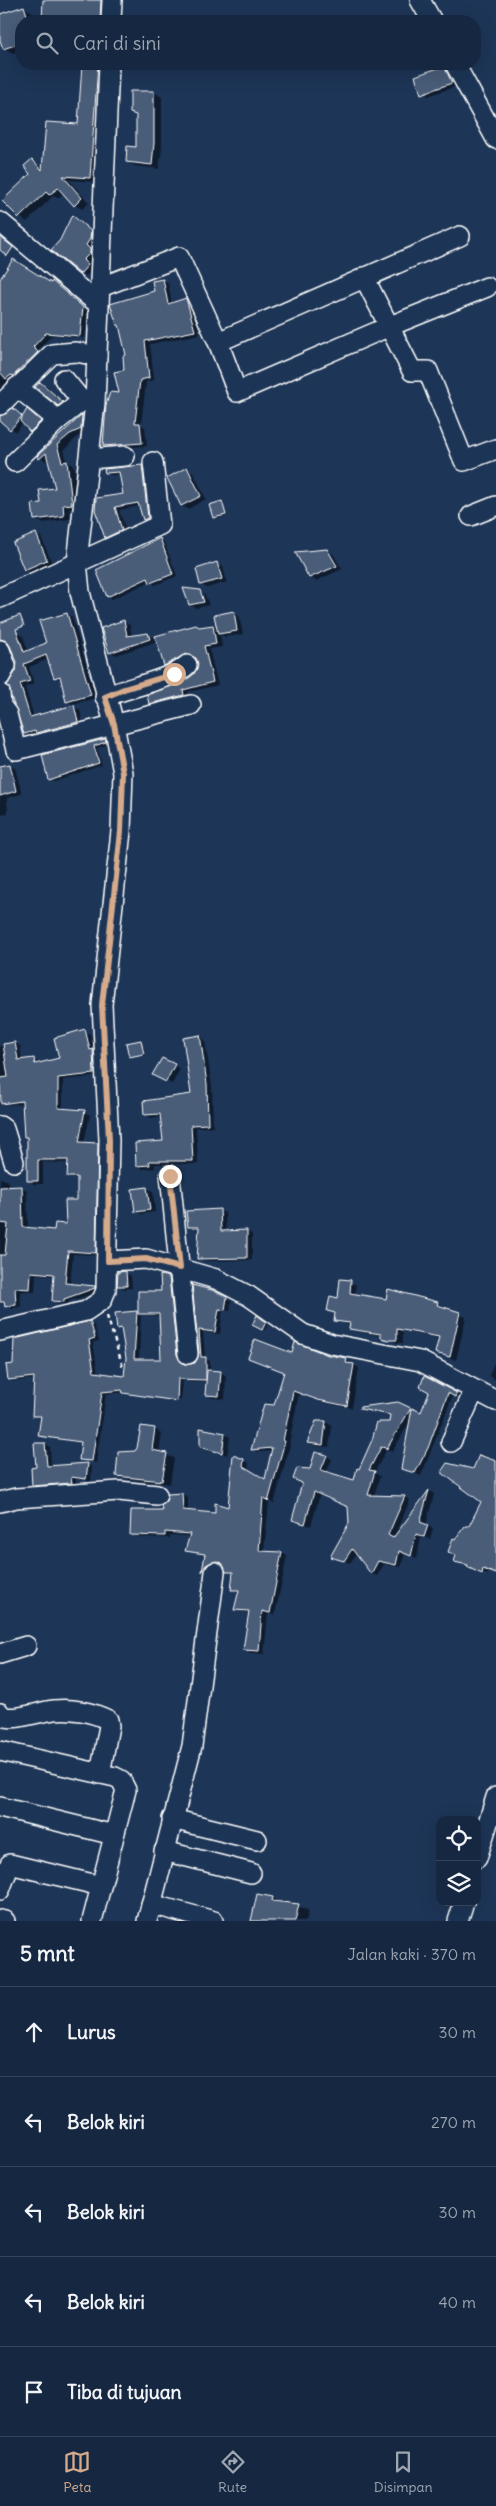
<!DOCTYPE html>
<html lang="id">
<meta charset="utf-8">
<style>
:root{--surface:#162841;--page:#23344c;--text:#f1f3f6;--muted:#9ea6b1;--line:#35445a;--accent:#d6ab8b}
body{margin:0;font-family:Delius,sans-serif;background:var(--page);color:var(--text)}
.controls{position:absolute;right:15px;bottom:15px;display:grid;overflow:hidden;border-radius:10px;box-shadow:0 5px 20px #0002}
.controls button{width:45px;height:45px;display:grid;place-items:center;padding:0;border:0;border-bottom:1px solid var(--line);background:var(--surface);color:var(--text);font:25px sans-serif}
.stop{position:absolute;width:15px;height:15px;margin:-11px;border:4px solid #d6ab8b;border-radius:50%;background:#fff}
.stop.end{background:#d6ab8b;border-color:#fff;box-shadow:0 1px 5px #0008}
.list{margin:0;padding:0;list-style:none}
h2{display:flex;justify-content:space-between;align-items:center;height:65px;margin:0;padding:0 20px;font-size:21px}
h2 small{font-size:16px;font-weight:400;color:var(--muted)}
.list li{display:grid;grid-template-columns:32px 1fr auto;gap:15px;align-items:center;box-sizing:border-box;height:90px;padding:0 20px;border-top:1px solid var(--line)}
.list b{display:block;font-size:19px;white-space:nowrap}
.list em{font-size:16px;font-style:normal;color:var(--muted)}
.icon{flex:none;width:28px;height:28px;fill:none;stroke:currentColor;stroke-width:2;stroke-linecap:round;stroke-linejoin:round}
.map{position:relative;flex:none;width:496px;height:1921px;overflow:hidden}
.search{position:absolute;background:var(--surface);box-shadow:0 5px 20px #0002;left:15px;right:15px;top:15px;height:55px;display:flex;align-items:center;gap:12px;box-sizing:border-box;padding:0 18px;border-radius:20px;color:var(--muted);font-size:19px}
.sheet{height:515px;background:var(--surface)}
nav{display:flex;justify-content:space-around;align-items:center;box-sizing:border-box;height:70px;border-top:1px solid var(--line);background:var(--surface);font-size:14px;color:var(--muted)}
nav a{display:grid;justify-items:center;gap:2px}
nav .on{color:var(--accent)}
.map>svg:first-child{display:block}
.shadow{fill:#0007;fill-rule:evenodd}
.building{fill:#4a5d79;stroke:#fff}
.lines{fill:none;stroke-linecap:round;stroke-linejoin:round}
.minor-casing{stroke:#fff;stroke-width:22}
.path{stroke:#fff;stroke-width:2.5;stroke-dasharray:4 4;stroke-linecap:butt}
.minor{stroke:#1d3557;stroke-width:19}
.route{stroke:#d6ab8b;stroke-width:6}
</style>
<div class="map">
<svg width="496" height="1921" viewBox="0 0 496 1921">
<rect width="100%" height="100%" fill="#1d3557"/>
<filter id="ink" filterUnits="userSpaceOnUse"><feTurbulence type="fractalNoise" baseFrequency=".02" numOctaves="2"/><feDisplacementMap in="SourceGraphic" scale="10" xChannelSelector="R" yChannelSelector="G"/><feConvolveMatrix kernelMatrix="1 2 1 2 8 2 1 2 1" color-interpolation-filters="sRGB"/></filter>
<g filter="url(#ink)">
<g class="shadow">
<polygon points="46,0 110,0 107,21 44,21"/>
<polygon points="24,7 32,12 36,21 21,21 21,50 13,53 4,48 0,37 0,16"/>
<polygon points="143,18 168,21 170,21 142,21"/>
<polygon points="76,64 107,64 97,182 69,180 89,203 82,209 75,205 64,193 58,198 53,196 27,222 20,217 32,174 32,160 44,169 79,125 83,68"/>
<polygon points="444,67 450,70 457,86 428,96 422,93"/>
<polygon points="154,92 162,97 162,148 159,169 135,166 127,162 138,148"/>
<polygon points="73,216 96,236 96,243 91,249 95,256 88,264 93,269 86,276 81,273 61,240"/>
<polygon points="163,280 168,283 172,304 185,300 191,303 200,334 150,344 154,380 146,382 141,425 145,427 147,446 110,449 105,446 120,395 128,356 121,326 118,325 155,292"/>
<polygon points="0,282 51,284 53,282 88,312 85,338 52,335 38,350 43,355 0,393"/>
<polygon points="40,383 46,386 68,405 65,408 59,405"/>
<polygon points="18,413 23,417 32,414 45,424 36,434 23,423 16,432 0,419 0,417"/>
<polygon points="82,417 89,420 87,432 77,437 64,450 67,462 74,466 79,507 69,509 71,519 42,523 35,519 42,504 57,489 49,460 47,462 39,456"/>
<polygon points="142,466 147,469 153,521 149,523 144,520 140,506 119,510 127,533 111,540 106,537 97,510 124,495 120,474 111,475 106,472"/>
<polygon points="187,469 193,472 206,499 188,509 182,506 168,478"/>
<polygon points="222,503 227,516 217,519 214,518"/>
<polygon points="36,534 41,537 52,563 30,572 25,569"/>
<polygon points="160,539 164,542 177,576 155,585 151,581 112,599 108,596"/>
<polygon points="327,551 333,554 342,569 316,581 310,577 297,553"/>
<polygon points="217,563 223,567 227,582 207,588 201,584"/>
<polygon points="199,592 205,595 209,605 196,608 190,605"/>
<polygon points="234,613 239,616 243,634 225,637 220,634 222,647 209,649 218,685 188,692 189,698 156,707 150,703 195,674 200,664 197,658 193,656 170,668 165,665 213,626 218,630"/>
<polygon points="67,614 72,617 96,698 73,704 67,701 62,680 55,677 49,659 29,667 34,684 25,687 34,717 74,707 80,710 83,725 42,736 39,734 30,736 25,733 19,710 19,666 8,641 18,633 23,636 28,651 47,643"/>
<polygon points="124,622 130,625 132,637 148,634 154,638 155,642 116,655 110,652"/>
<polygon points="0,720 5,736 0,737"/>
<polygon points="105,740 109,744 97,748 102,765 54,781 50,779 43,756"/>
<polygon points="10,765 15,768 22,794 7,798 8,813 0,814 0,768"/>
<polygon points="85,1031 90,1034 95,1052 98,1054 99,1076 63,1080 63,1110 85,1112 90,1115 84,1143 97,1144 103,1147 100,1255 73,1254 70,1285 94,1287 99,1292 69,1301 69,1304 59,1304 53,1301 55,1276 36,1274 35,1292 20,1291 21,1306 12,1309 6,1304 0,1303 0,1178 8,1181 8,1188 21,1187 27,1190 28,1228 55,1232 67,1225 78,1201 79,1179 68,1176 69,1163 43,1162 43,1184 34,1184 28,1181 28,1138 25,1136 23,1104 0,1105 0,1046 15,1043 20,1046 22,1061 34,1059 40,1064 60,1058"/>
<polygon points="200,1036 205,1040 212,1087 213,1127 196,1127 198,1164 155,1164 155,1168 143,1169 137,1166 165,1142 162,1117 151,1118 145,1114 192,1095"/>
<polygon points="141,1041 143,1043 146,1055 130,1056"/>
<polygon points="162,1059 180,1069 172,1084 154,1075"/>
<polygon points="147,1188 153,1192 155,1212 141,1214 136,1211"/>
<polygon points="219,1210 225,1213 226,1232 246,1231 252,1234 252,1260 204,1261 198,1258 200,1229 189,1227"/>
<polygon points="126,1273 131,1276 132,1288 124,1289 119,1286"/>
<path d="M168,1278L173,1281L181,1359L186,1366H190L199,1360L200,1353L194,1287L211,1291L231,1301L230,1311L223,1310L220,1334L203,1332L205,1358L210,1361V1371L221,1372L226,1376L225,1399L212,1398L207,1395L208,1382L183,1380L181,1400L127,1392L106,1394L96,1463L80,1459L82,1443L39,1435L42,1418L33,1415L35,1379L13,1381L9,1379L15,1365L90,1323L94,1325L99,1341L93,1342L98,1374L125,1378L128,1358L122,1330L118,1328L117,1314H140L139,1292H162ZM141,1315L161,1316L163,1361L139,1360Z"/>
<polygon points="350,1282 356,1285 355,1295 387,1300 437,1303 443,1306 443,1308 466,1317 456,1360 436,1353 440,1339 403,1331 403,1343 397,1343 382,1336 356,1331 350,1328 351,1325 335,1320 336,1314 328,1310 339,1299"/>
<polygon points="257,1317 268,1324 265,1330 254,1325"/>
<polygon points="293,1354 328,1356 346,1360 359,1368 352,1408 325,1403 299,1393 289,1444 290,1445 274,1504 269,1501 264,1552 282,1553 287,1556 275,1615 268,1613 264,1654 249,1653 244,1650 250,1613 236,1610 239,1592 232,1589 234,1575 227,1571 222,1563 212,1568 208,1574 203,1571 206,1555 187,1550 191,1536 170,1535 170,1538 137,1537 132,1534 163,1511 169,1495 182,1494 188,1497 188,1512 216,1515 229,1509 243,1460 249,1463 248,1470 266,1481 272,1451 258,1452 252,1449 275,1406 286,1372 249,1358"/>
<polygon points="496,1358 496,1380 489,1376"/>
<path d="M425,1378L462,1397L461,1399L453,1395L421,1476L403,1469L411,1420L392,1452L387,1449L374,1473L380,1476L374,1496L405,1497L410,1500L394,1538L430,1491L434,1494L426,1525L433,1529L430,1539L421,1536L417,1558L405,1553L401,1567L384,1564L377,1576L371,1573L357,1553L350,1563L331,1556L350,1523L349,1507L320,1494L311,1526L293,1520L311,1471L326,1456L332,1459L326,1473L355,1482L390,1423L391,1417L361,1408L410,1409L422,1414L430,1392ZM426,1505L420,1528H418L423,1509Z"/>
<polygon points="317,1422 326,1422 332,1426 329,1447 314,1446 309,1443"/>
<polygon points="155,1429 162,1434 159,1453 174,1458 170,1484 125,1479 117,1475"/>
<polygon points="224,1434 230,1437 227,1455 202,1446"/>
<polygon points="45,1444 50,1447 51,1467 88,1465 92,1467 91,1481 87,1481 89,1466 86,1466 85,1480 76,1479 76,1485 38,1488 33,1485"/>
<polygon points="496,1525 496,1573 489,1571 487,1575 456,1561"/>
<polygon points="273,1898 282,1904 299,1906 309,1911 306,1921 252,1921"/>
</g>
<g class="building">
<polygon points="43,0 101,0 100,21 42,21"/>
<polygon points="24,6 29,21 21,21 21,43 3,49 0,40 0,14"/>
<polygon points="82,64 98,64 90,178 63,176 82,198 74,206 58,188 49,195 46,192 19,218 2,201 30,174 24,166 32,159 42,170 46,122 78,124"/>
<polygon points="444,66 452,83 421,94 415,76"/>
<polygon points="130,91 154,91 154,143 152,165 126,162 127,146 136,147 136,115 130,113"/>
<polygon points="72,215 91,231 90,239 86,245 90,249 90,253 83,260 88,265 80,274 51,250 60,240"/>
<polygon points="0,237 13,247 7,256 0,250"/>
<polygon points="13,259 51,283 52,281 83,307 80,336 46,333 33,347 38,352 13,376 11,375 6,379 0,372 0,279"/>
<polygon points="163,279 168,304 186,298 195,331 145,341 149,378 140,380 135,423 140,423 142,443 103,446 106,405 110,392 119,393 114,372 124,370 123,356 126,355 119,325 117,325 110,304 154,291 152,281"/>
<polygon points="40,382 63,402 58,406 35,387"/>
<polygon points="13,408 22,416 10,430 0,421 0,416"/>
<polygon points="27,409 41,421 30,432 20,421"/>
<polygon points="82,415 81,429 70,434 57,445 62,462 67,461 72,504 63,505 64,516 34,520 32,504 41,503 39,490 55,488 46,453 39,459 37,456"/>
<polygon points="142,465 148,518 143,520 138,503 115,507 122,530 105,538 95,510 96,498 123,494 119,472 105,473 104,469"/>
<polygon points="187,467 201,496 181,506 167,478"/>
<polygon points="222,501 226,515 213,518 209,505"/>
<polygon points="36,533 47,560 24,570 13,543"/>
<polygon points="160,538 173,574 150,583 148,578 107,597 96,570"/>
<polygon points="327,549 337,566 309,578 295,552"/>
<polygon points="217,562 222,579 200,585 196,569"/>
<polygon points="183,588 200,590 204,602 189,605"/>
<polygon points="234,611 237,631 218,634 214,615"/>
<polygon points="67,613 91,695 66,702 60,676 54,678 46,655 24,664 30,681 20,684 30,717 74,705 78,722 36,733 35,731 24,734 7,685 16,671 17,662 10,646 7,641 0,639 0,623 20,615 24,626 16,629 24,652 46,643 39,621"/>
<polygon points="124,620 127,636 148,633 150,639 109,653 101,628"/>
<polygon points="196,625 199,627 213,625 216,644 204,646 213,682 183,690 184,695 149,704 147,695 186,680 194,674 198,664 196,658 186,654 164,666 155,636"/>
<polygon points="105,739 106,742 94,746 99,763 48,780 42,755"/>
<polygon points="10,764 16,791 0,796 0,766"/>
<polygon points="85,1029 90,1050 93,1049 94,1074 58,1078 58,1108 85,1110 79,1142 98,1143 96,1253 68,1251 65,1283 95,1286 95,1288 64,1299 64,1302 52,1301 54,1274 31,1272 30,1289 15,1288 16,1304 5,1307 4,1302 0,1302 0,1255 5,1255 8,1224 0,1223 0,1187 22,1186 23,1227 54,1230 55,1223 66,1224 65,1200 77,1200 77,1177 67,1177 68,1160 38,1160 38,1181 27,1181 27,1137 24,1137 22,1101 1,1104 0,1078 8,1077 3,1044 15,1042 18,1060 34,1058 35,1064 59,1058 54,1038"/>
<polygon points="200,1035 207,1084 208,1124 191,1125 193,1161 149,1161 150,1165 136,1166 135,1143 163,1141 160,1114 144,1115 143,1101 191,1094 183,1038"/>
<polygon points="141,1040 144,1054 129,1057 126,1043"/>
<polygon points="162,1058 175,1064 166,1082 152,1075"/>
<polygon points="147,1187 150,1210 135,1212 132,1189"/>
<polygon points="220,1209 221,1231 247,1230 247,1258 197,1259 199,1227 188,1227 186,1211"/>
<polygon points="126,1271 127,1286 117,1286 118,1272"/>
<polygon points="160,1275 169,1277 177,1355 184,1364 195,1363 199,1353 192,1285 212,1290 227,1297 225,1310 219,1309 215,1332 199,1330 201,1357 206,1357 206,1380 178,1379 177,1401 123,1393 122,1390 102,1392 92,1461 79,1460 81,1442 38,1436 41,1416 32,1416 34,1377 8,1380 6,1365 13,1364 14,1339 90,1321 95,1338 89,1340 94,1372 124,1376 126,1358 121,1328 117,1329 115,1313 137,1311 134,1359 161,1359 159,1314 138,1314 138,1291 161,1291"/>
<polygon points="340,1279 351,1280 350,1293 386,1299 388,1289 438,1302 437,1305 460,1312 450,1357 435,1353 439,1337 397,1329 397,1340 389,1340 381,1338 381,1334 349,1329 350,1323 334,1321 335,1313 327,1311 330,1296 338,1298"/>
<polygon points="257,1315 266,1322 262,1330 252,1325"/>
<polygon points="255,1339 292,1353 295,1342 328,1355 347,1358 346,1363 354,1364 347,1406 318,1400 293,1391 283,1441 285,1441 268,1502 263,1497 259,1551 282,1552 270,1613 262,1611 259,1651 243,1650 249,1611 234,1610 239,1590 231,1590 233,1572 226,1572 222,1563 216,1561 206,1565 202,1572 205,1554 185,1551 190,1534 165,1532 165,1536 130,1535 131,1510 162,1510 161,1505 166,1501 168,1494 182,1493 183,1510 215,1513 215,1503 228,1507 233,1455 244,1459 243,1466 265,1479 272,1448 251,1450 264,1404 274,1405 284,1372 248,1358"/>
<polygon points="207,1370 221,1371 219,1396 205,1395"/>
<polygon points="424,1376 457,1393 455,1397 448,1393 428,1448 415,1473 401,1469 412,1408 421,1412 429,1392 420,1387"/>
<polygon points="398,1402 411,1408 386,1450 386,1448 381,1447 369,1470 375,1471 368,1495 405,1496 388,1535 393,1538 429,1490 420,1522 428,1525 424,1537 416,1534 411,1556 399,1551 396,1565 378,1561 371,1574 352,1549 344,1561 330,1557 349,1523 348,1507 314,1492 305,1524 292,1520 302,1483 293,1479 297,1468 310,1469 315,1452 327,1455 321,1470 354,1480 357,1468 359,1469 372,1440 377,1422 389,1422 390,1415 360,1409 360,1407"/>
<polygon points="316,1421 326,1421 323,1445 307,1443"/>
<polygon points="141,1426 155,1428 152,1450 167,1453 162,1481 116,1476 118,1452 135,1451 137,1448"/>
<polygon points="200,1428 225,1433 222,1453 200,1447"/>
<polygon points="34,1443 45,1443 47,1466 88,1463 86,1479 71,1477 72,1483 32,1486 31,1468 36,1467"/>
<polygon points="479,1455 496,1461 496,1574 483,1569 482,1574 467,1567 468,1565 454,1562 456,1555 448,1552 453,1538 455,1539 465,1526 469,1526 481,1502 441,1472 447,1463 473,1469"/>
<polygon points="257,1894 273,1897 272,1901 299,1904 295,1921 251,1921"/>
</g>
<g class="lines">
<g class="minor-casing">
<g id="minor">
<polyline points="420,0 432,21"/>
<polyline points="111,21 112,0"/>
<polyline points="455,64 496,139"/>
<polyline points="0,222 98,304"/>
<polyline points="364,277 412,371 428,371 464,461 496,449"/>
<polyline points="101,287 179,257 218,342 237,392 390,326 487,287"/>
<polyline points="218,342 460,236"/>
<polyline points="64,379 82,401 94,403"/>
<polyline points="17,387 58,420"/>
<polyline points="0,405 52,354 76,352 97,356"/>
<polyline points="89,459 125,456"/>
<polyline points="15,462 58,420 82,401"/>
<polyline points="471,516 496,506"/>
<polyline points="0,598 160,525 153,462"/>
<polyline points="0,650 6,666 0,677"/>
<polyline points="0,693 1,706 7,714 16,750 191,705"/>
<path d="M105,697C125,688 174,679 187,665"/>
<polyline points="0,1126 4,1129 14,1162"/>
<polyline points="170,1175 188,1354"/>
<polyline points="108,1261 146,1259 216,1279 249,1296 303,1334 332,1344 420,1361 496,1401"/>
<polyline points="0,1331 86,1311 102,1300 106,1290 109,1140 102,1005 121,831 123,773 114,724 80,592 77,562 95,403 109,64"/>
<polyline points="451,1442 474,1391"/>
<polyline points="0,1502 16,1498 119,1491 157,1495"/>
<polyline points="0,1654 26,1646"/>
<path d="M0,1713L3,1717C20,1720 37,1712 54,1710C72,1708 93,1712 108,1720L109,1726L100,1774"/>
<polyline points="0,1751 115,1777 121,1780 126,1790 92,1921"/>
<polyline points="0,1807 114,1835"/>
<polyline points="172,1819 257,1840"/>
<polyline points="164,1851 251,1873"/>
<polyline points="477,1858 496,1797"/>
<polyline points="0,1890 10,1864 101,1886"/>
<polyline points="151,1904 214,1921"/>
<polyline points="0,1920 5,1921"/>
<polyline points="147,1921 192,1746 215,1572"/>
<polyline points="458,1921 464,1902"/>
</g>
</g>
<polyline class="path" points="107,1316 123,1367"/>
<use href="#minor" class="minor"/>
</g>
</g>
<g class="lines" filter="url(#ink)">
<polyline class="route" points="170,1176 180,1268 146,1259 108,1261 109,1140 102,1005 121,831 123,773 114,724 105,697 124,689 174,674"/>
</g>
</svg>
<div class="controls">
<button><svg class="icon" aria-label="locate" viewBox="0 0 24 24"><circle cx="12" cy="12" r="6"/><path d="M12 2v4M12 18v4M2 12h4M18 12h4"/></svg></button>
<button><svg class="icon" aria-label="layers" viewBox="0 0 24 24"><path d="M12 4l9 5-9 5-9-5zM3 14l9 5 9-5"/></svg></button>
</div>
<div class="stop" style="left:174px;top:674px"></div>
<div class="stop end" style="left:170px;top:1176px"></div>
<div class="search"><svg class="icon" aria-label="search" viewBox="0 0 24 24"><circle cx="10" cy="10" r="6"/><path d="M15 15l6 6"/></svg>Cari di sini</div>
</div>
<section class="sheet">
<h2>5 mnt<small>Jalan kaki · 370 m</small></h2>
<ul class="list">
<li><svg class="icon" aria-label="ahead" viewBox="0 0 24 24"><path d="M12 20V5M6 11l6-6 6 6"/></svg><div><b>Lurus</b></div><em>30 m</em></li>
<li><svg class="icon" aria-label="left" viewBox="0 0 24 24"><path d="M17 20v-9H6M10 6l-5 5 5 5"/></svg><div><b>Belok kiri</b></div><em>270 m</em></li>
<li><svg class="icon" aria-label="left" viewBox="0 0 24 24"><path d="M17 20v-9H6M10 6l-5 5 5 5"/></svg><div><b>Belok kiri</b></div><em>30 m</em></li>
<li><svg class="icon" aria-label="left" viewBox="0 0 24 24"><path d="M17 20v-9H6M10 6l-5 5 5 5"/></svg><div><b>Belok kiri</b></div><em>40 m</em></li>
<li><svg class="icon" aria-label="arrive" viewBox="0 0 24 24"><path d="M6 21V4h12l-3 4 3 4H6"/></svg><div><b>Tiba di tujuan</b></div></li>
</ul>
</section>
<nav>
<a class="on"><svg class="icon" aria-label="map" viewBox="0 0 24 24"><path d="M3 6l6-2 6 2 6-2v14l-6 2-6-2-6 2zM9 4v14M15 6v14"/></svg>Peta</a>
<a><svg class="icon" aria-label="directions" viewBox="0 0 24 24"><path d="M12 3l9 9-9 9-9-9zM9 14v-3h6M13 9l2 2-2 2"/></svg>Rute</a>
<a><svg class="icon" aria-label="saved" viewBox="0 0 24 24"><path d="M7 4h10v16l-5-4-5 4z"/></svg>Disimpan</a>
</nav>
